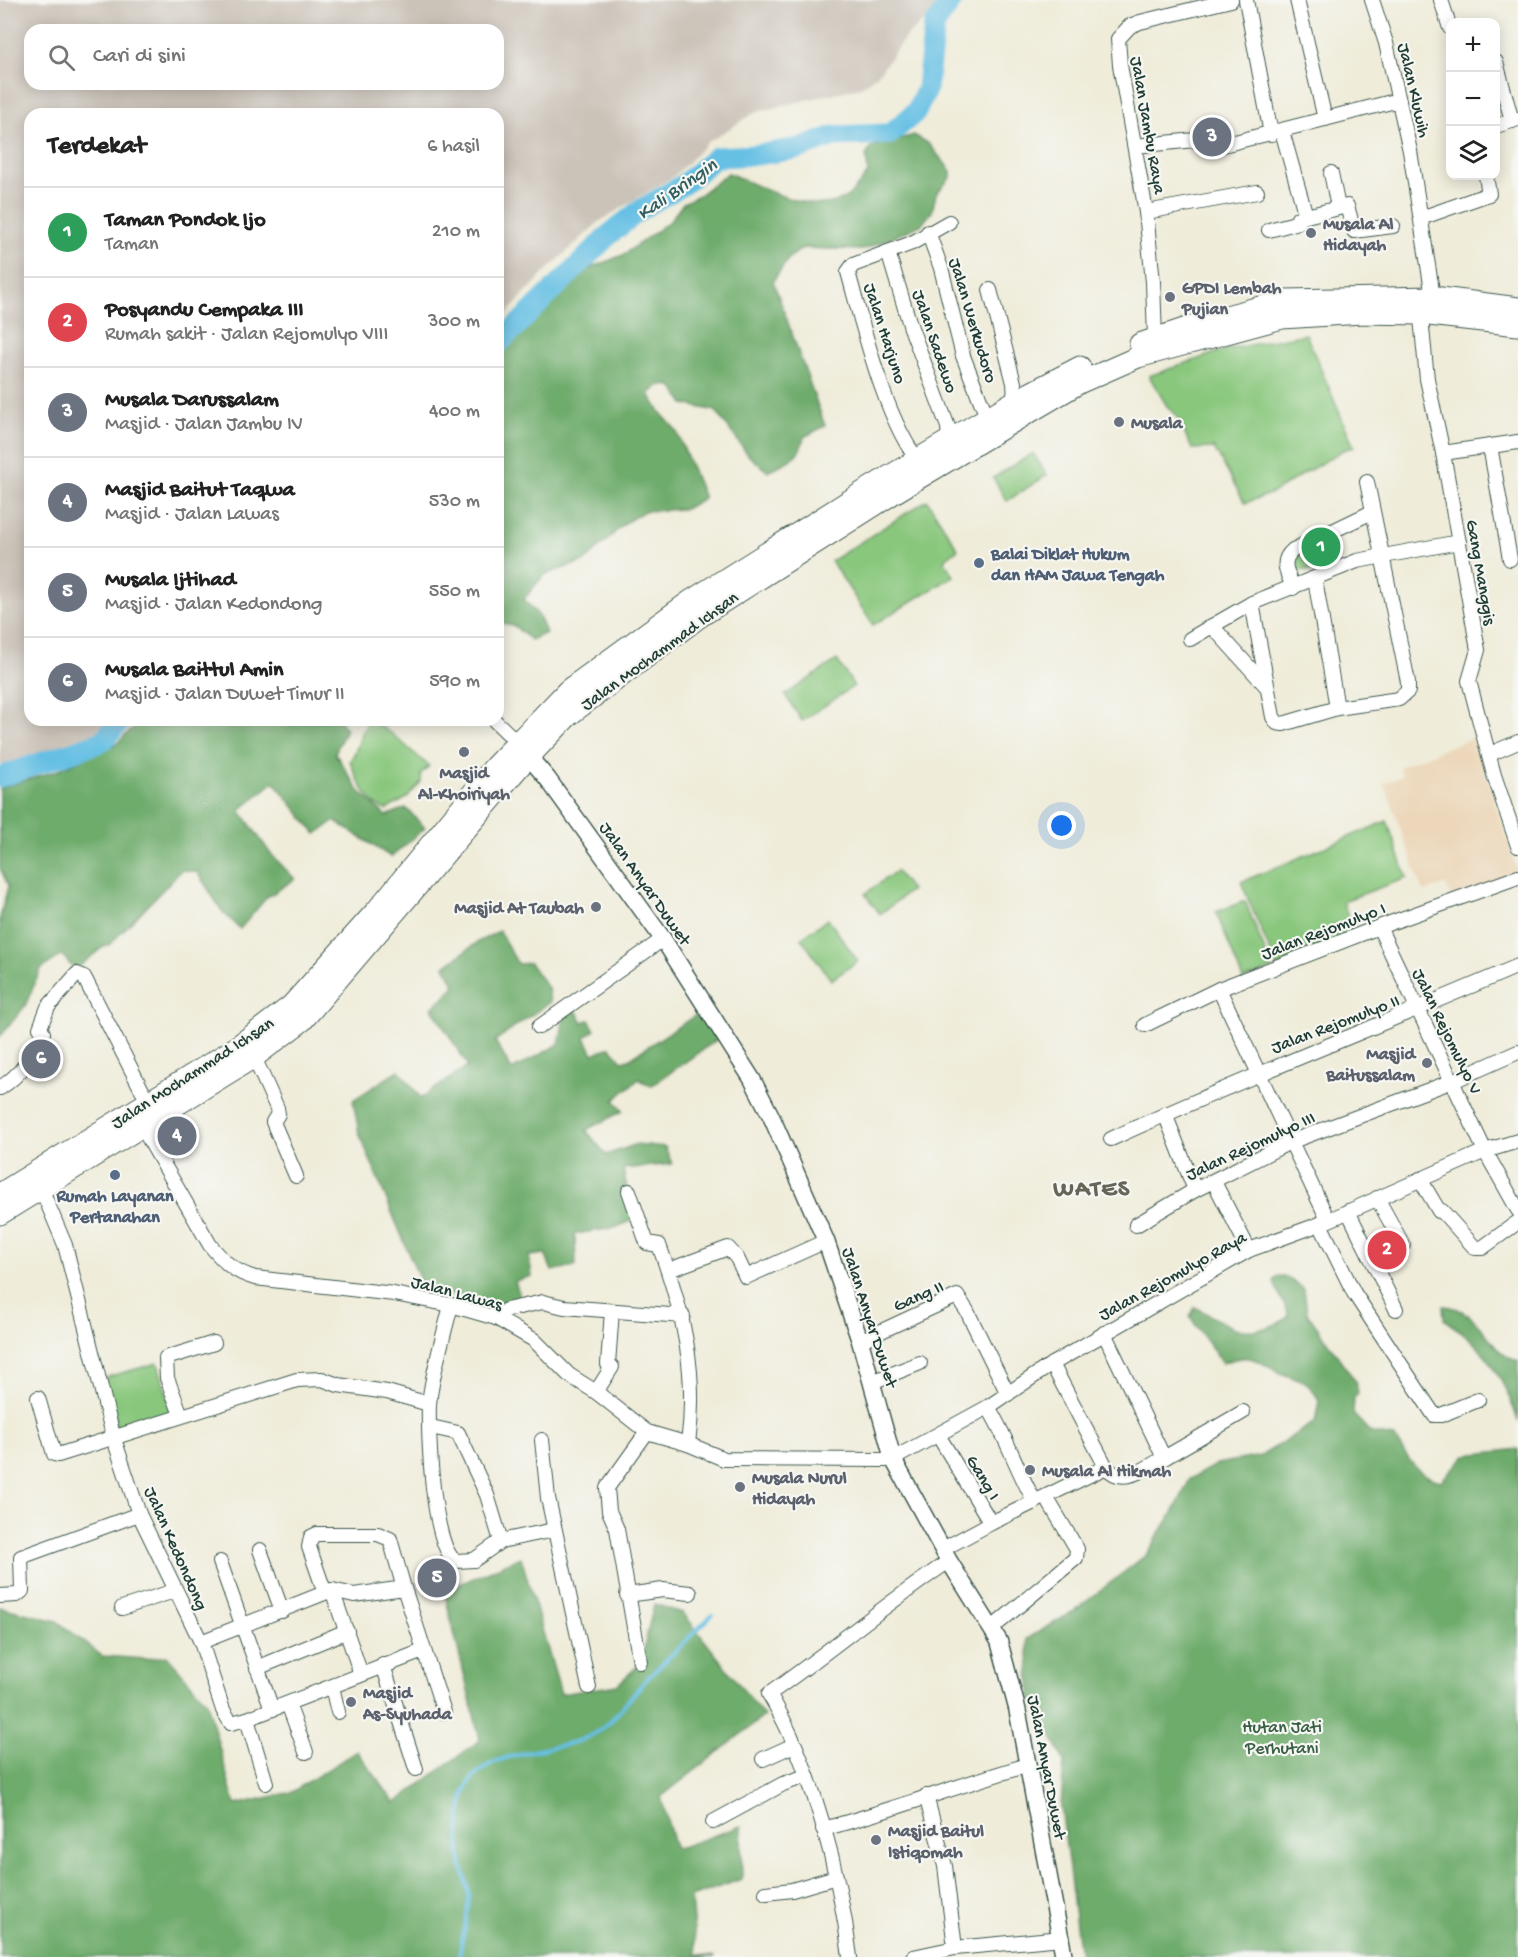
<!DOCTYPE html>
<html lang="id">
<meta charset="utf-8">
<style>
:root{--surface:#fff;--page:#f6f6f6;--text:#222;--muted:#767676;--line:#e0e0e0;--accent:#2563eb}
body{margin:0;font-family:"Gochi Hand",sans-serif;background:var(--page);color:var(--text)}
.controls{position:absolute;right:18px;top:18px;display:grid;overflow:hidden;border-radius:12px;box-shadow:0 3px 15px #0003}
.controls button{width:54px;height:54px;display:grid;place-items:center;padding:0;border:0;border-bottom:2px solid var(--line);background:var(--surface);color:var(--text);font:30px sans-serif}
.you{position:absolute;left:1062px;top:826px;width:21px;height:21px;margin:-15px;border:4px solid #fff;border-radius:50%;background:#1a73e8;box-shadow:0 0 0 9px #1a73e833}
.badge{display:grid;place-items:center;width:39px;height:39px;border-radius:50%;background:var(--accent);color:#fff;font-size:20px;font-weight:700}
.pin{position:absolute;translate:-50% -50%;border:3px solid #fff;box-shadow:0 2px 6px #0006}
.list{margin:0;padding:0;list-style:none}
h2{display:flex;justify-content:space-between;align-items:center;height:78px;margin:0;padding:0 24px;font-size:26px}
h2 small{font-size:20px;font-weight:400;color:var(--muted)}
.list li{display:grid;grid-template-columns:39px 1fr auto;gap:18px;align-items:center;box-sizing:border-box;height:90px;padding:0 24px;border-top:2px solid var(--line)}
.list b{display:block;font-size:22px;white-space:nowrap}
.list p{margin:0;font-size:20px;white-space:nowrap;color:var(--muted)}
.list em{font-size:20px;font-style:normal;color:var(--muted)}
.icon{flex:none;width:33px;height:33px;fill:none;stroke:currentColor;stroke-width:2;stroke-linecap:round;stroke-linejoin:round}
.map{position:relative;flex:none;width:1518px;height:1957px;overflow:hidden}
.search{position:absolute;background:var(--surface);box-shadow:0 3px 15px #0003;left:24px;top:24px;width:480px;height:66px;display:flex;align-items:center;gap:15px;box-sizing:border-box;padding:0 21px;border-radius:18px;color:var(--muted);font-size:22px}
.panel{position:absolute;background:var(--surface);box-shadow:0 3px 15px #0003;left:24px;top:108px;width:480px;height:618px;border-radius:18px}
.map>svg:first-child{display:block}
.built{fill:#ecd7ba}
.industrial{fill:#cbc2b8;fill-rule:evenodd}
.green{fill:#89c77d;stroke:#548258;stroke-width:1.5}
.forest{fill:#6eac6c;stroke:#467450;stroke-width:1.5}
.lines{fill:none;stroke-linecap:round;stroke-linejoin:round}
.stream{stroke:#66c0e4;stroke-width:4}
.river{stroke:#66c0e4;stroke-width:21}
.minor-casing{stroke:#3e574d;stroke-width:16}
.tertiary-casing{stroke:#3e574d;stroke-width:19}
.primary-casing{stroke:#3e574d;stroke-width:23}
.minor{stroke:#fff;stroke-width:14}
.tertiary{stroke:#fff;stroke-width:16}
.primary{stroke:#fff;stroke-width:21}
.worship-dot{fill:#6b7280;stroke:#f6f6f2;stroke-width:2}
.service-dot{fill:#5c6f8a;stroke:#f6f6f2;stroke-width:2}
.labels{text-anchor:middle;stroke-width:4.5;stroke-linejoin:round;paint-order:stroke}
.street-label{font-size:18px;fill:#1f3d34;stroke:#f6f6f2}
.worship-label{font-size:18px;font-weight:bold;fill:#5b616d;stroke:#f6f6f2;text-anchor:start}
.service-label{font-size:18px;font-weight:bold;fill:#4e5e75;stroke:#f6f6f2;text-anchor:start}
.park-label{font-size:18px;fill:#3a6046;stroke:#f6f6f2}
.water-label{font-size:20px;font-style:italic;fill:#315e60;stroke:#f6f6f2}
.district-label{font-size:24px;font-weight:bold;letter-spacing:1.5px;fill:#676458;stroke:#f6f6f2}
</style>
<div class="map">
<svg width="1518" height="1957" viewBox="0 0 1518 1957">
<rect width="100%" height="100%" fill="#f6f6f2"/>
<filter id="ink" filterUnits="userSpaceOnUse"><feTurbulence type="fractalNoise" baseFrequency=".0167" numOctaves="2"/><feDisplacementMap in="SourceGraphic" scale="12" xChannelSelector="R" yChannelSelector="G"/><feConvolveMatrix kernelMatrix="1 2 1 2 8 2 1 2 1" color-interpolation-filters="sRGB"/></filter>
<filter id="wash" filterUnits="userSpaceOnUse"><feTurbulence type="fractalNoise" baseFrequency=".008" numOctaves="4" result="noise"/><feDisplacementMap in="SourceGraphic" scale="24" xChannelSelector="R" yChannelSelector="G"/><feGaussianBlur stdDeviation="1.35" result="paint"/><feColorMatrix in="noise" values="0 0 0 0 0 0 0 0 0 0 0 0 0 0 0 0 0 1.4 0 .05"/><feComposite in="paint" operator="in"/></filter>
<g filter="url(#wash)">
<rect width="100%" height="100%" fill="#efecd9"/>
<polygon class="built" points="1474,737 1518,873 1451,899 1446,884 1423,892 1384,783 1402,776 1399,767"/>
<path class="industrial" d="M0,0H945L943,6L907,35L879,73L861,87L756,112L708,142L673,177L600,221L547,270L498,323V114H30V720H111L93,742L0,772ZM30,30H498V84H30Z"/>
<g class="green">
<polygon points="1306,334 1354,447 1343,450 1272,493 1245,503 1214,448 1192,449 1177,417 1167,406 1149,376 1224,350"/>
<polygon points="1033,453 1047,475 1007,501 993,478"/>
<polygon points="927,500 958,549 944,560 954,576 873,625 831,561"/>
<polygon points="1330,538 1333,563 1323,569 1295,571 1292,557"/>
<polygon points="837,660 854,686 802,721 785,695"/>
<path d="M370,720L391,733L429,766L421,774V782L407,798L386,810C368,804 356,778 350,761C361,745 357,735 370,720Z"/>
<polygon points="1387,821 1407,878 1343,901 1354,936 1277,968 1241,882"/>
<polygon points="896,871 911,890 880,914 865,894"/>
<polygon points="1245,901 1272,969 1243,980 1216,912"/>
<polygon points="828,919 858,961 831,980 801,938"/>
<polygon points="158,1363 172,1413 117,1428 103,1378"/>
</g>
<g class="forest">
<path d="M914,135L929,144L951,171V177L936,194L932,212L921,225L863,250L803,248L789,258L773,281L825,426L804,437C801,458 786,463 767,471L748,455L716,411L684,404L672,386L660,385L649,394L660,412L676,430L704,498L685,509L644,511L625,523L585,561L544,575L524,599L539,616L546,633L531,640L514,626L498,622V354L523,324L590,268L623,255L670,221L683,203L699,195L728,173C760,186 817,220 849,195C856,190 862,180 868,173L866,156L871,147Z"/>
<polygon points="142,720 339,720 346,729 335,753 359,791 386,816 406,808 425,828 391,857 335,821 316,834 274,782 240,810 270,853 295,879 267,897 240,929 222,911 197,872 182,870 110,944 103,947 75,970 62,955 41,969 25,1006 0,1037 0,918 8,886 0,868 0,788 56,771 117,743"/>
<polygon points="499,931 518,964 530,963 548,988 550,1002 495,1041 512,1070 559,1044 564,1017 574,1008 583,1022 589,1020 595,1030 585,1037 593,1054 610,1047 622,1061 629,1059 705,1009 722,1036 651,1086 639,1079 614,1100 623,1111 586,1130 606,1155 637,1144 665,1147 672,1164 623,1169 634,1220 614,1228 575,1234 576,1266 552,1271 545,1254 529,1256 532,1276 515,1281 522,1302 478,1307 448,1294 424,1290 359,1133 353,1100 399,1070 421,1098 468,1066 432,1008 455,986 445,966 478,942"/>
<path d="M1279,1276L1291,1279L1304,1290L1307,1313L1356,1382L1358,1393L1354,1397L1353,1414L1371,1433L1394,1437C1406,1456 1418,1477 1441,1481L1466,1455L1518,1449V1957H1080L1061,1806L1064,1761L1031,1697L1027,1639L1074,1611L1146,1555L1174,1511L1190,1479L1217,1464L1261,1456L1315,1422L1319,1400C1305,1378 1305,1383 1283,1374C1255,1362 1257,1351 1222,1363L1190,1317L1195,1307C1227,1323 1238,1339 1274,1325C1280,1322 1285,1321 1289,1315L1274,1283L1275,1278Z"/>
<path d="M1443,1306C1483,1307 1489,1356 1518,1361V1421C1508,1389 1490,1355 1463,1333C1457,1328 1450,1325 1444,1319Z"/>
<polygon points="521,1557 561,1694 617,1685 640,1664 654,1604 683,1613 764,1716 661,1797 675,1849 741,1826 742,1879 691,1897 696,1954 715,1957 0,1957 0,1607 57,1621 102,1656 146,1659 167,1656 207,1702 235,1805 292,1792 357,1751 395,1803 480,1740 444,1591"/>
</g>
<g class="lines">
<path class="stream" d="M459,1957C462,1937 469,1914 469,1894C468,1883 463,1874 461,1863C458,1844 459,1805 467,1787C483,1751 548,1752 581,1740C614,1727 623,1703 647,1679C668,1658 690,1637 712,1615"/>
<g class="river">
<polyline points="498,344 610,234 640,210 684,184 716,157 756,155 801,148 834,136 890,134 916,112 927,88 934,26 952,0"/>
<polyline points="0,777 101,742 122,720"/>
</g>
</g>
</g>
<g filter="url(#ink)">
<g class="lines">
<g class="minor-casing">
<g id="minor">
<polyline points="1246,0 1271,134"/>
<polyline points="1297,0 1325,119"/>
<polyline points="1372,0 1386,43 1410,151 1433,297"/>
<polyline points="1441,0 1450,28"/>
<polyline points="1496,62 1512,121"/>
<polyline points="1496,126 1518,119"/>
<polyline points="1282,131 1306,216"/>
<polyline points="1135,146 1205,139 1207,147 1227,144 1399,100"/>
<polyline points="1331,173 1338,207"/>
<polyline points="1146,212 1257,192"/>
<polyline points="1421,218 1489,194 1486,176"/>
<polyline points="1269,230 1299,222 1298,218 1347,206 1354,231 1393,226"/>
<polyline points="928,232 941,268 963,356 987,417"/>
<polyline points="888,252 911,328 948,427 949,441"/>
<polyline points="990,290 1014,383 1015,401"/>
<polyline points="1420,308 1427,379 1443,453 1478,650 1469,681 1494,775 1518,846"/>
<polyline points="1155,338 1153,282 1146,212 1120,65 1118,39 1130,26 1140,22 1231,0"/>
<polyline points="1490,446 1510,559"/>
<polyline points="1443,453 1518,442"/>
<path d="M921,464C886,424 863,326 848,272L853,265L912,243L949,222"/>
<polyline points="1315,579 1337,708"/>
<path d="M1293,588C1288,573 1279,562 1293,550L1372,512"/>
<polyline points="1252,603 1273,717 1277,723 1283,724 1337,708 1399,699 1408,691 1408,682 1367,482"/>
<polyline points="1190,639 1212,626"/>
<polyline points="1267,687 1212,626 1252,603 1357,561 1459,542"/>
<polyline points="494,720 517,742"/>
<polyline points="1490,754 1518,742"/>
<polyline points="1379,927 1485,1151 1518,1210"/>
<polyline points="1219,989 1328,1220"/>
<polyline points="1145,1025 1219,989 1379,927 1518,877"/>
<polyline points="539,1027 663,939"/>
<polyline points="254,1057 277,1108 278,1114 273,1122 296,1176"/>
<path d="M0,1088C22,1074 32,1057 43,1033L40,1028L48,1007L77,974L84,977L148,1102"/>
<polyline points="1165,1114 1195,1190"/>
<path d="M138,1120L210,1245C224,1262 234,1272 255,1278L394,1294L451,1305L496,1318L534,1340L569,1375L596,1392L647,1432L688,1444L724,1459L885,1460L893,1459L988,1407L1052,1364L1249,1250L1320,1224L1485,1151L1518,1141"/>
<path d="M1111,1139C1245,1077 1382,1025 1518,966"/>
<polyline points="1420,1179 1439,1211 1442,1211 1475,1248 1482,1248 1518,1222"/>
<polyline points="1214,1182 1249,1250"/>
<polyline points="41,1188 65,1245 114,1439 139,1514 201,1642 223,1710 231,1723 247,1719 423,1651"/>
<path d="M629,1191L647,1243L659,1245C683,1311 698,1373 688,1444"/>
<polyline points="1377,1198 1403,1245"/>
<polyline points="1348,1211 1396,1309"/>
<polyline points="1320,1224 1354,1293 1434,1415 1441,1415 1478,1400"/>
<polyline points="1136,1225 1195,1190 1290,1142 1453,1081 1518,1052"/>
<polyline points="669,1270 728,1248 737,1258 746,1277 826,1241"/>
<path d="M451,1305C444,1335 431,1376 429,1405C428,1432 432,1549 456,1561L474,1560L501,1541L554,1530"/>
<polyline points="496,1318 506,1310 543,1302 564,1307 683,1316"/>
<polyline points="860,1341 957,1296 967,1311 1008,1394"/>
<path d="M1052,1364L1106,1467C1123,1487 1145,1468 1164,1458L1104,1333"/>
<polyline points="872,1382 920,1363"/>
<polyline points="596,1392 612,1367 608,1364 612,1311"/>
<polyline points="38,1398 54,1454 58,1455 297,1380 322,1379 338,1385 387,1392 429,1404"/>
<path d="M988,1407C1007,1437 1017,1471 1035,1502"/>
<polyline points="181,1415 167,1378 166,1358 214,1343"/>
<polyline points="431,1427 458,1433 487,1495 501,1541"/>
<polyline points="938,1435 991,1523 943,1549"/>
<polyline points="542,1440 548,1498 589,1687"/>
<polyline points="1164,1458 1243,1412"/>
<polyline points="991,1523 1106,1467"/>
<polyline points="260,1550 282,1611"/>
<polyline points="220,1562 272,1709"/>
<polyline points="404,1588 444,1712"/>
<polyline points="332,1590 361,1674"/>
<polyline points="627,1595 663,1590 690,1593"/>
<polyline points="0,1596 17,1595 22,1591 21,1557 139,1514"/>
<polyline points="122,1608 174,1591"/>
<polyline points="991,1629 1076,1558 1077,1549 1046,1497"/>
<polyline points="201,1642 332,1590 354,1595 404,1588 390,1539 378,1534 317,1534 311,1537 309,1547 325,1593"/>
<polyline points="640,1662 617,1529 609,1511 607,1488 647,1432"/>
<polyline points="383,1665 416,1769"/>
<polyline points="257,1668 347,1631"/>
<polyline points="332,1687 338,1712"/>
<polyline points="288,1704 306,1752"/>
<polyline points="247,1719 266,1783"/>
<polyline points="763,1759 794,1745"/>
<polyline points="926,1796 945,1866 955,1948"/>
<polyline points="713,1822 783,1784 806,1776"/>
<path d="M823,1829C893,1810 959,1785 1028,1765"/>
<polyline points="766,1893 792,1890 836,1877"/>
<path d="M850,1957C840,1874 812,1765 769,1694C830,1651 887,1603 949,1561"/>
<polyline points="913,1957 955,1948 1062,1938"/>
</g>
</g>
<g class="tertiary-casing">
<polyline id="tertiary" points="521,748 547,778 663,939 752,1079 771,1116 826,1241 860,1341 893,1459 949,1561 999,1641 1017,1708 1064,1957"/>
</g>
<g class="primary-casing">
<g id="primary">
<polyline points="1140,344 1208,321 1286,300 1433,297 1518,308"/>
<polyline points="0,1194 234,1049 291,1006 377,910 495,766 568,690 689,602 868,489 1015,401 1080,367"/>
<polyline points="0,1214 254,1057 303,1020 519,767 569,715 699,617 897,491 1011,423 1079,383 1138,357 1282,318 1362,313 1420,314 1518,325"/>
</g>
</g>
<use href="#minor" class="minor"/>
<use href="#tertiary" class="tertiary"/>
<use href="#primary" class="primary"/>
</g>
</g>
<g class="worship-dot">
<circle cx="1311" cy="233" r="6"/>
<circle cx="1170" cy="297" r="6"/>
<circle cx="1119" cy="422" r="6"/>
<circle cx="464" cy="752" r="6"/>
<circle cx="596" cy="907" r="6"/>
<circle cx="1427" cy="1063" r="6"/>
<circle cx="1030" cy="1470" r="6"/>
<circle cx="740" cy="1487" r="6"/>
<circle cx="351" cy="1702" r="6"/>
<circle cx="876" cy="1840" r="6"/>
</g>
<g class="service-dot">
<circle cx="979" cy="563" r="6"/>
<circle cx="115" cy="1175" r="6"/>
</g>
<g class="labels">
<g class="street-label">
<text transform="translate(1415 90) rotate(77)" y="6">Jalan Kluwih</text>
<text transform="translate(1149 125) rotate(80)" y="6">Jalan Jambu Raya</text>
<text transform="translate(974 320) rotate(73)" y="6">Jalan Werkudoro</text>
<text transform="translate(886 333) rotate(72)" y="6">Jalan Harjuno</text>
<text transform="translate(936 341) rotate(71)" y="6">Jalan Sadewo</text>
<text transform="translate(1482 572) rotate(80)" y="6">Gang Manggis</text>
<text transform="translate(659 650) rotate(-36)" y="6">Jalan Mochammad Ichsan</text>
<text transform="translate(646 883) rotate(55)" y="6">Jalan Anyar Duwet</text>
<text transform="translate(1323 930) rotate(-21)" y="6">Jalan Rejomulyo I</text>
<text transform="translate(1335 1023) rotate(-21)" y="6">Jalan Rejomulyo II</text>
<text transform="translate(1448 1031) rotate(64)" y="6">Jalan Rejomulyo V</text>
<text transform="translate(192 1072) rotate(-33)" y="6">Jalan Mochammad Ichsan</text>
<text transform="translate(1250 1145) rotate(-25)" y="6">Jalan Rejomulyo III</text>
<text transform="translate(1172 1275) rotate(-29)" y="6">Jalan Rejomulyo Raya</text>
<text transform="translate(457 1292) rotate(15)" y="6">Jalan Lawas</text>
<text transform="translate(918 1295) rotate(-24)" y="6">Gang II</text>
<text transform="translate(871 1317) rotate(72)" y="6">Jalan Anyar Duwet</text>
<text transform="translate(984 1477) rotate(59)" y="6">Gang I</text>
<text transform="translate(177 1548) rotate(66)" y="6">Jalan Kedondong</text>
<text transform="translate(1048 1767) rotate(79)" y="6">Jalan Anyar Duwet</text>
</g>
<g class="worship-label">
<text x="1323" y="229">Musala Al<tspan x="1323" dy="21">Hidayah</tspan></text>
<text x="1182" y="293">GPDI Lembah<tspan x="1182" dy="21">Pujian</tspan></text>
<text x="1131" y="428">Musala</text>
<text x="464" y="778" text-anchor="middle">Masjid<tspan x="464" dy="21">Al-Khoiriyah</tspan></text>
<text x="584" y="913" text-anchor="end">Masjid At Taubah</text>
<text x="1415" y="1059" text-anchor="end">Masjid<tspan x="1415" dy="21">Baitussalam</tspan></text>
<text x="1042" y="1476">Musala Al Hikmah</text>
<text x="752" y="1483">Musala Nurul<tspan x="752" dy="21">Hidayah</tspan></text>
<text x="363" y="1698">Masjid<tspan x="363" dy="21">As-Syuhada</tspan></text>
<text x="888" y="1836">Masjid Baitul<tspan x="888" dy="21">Istiqomah</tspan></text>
</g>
<g class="service-label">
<text x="991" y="559">Balai Diklat Hukum<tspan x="991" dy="21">dan HAM Jawa Tengah</tspan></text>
<text x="115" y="1201" text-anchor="middle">Rumah Layanan<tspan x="115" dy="21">Pertanahan</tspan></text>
</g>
<g class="park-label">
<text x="1282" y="1732">Hutan Jati<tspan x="1282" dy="21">Perhutani</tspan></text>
</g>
<g class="water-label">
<text transform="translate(676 188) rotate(-35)" y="7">Kali Bringin</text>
</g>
<g class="district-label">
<text x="1092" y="1195">WATES</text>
</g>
</g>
</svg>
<div class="controls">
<button>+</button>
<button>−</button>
<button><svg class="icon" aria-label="layers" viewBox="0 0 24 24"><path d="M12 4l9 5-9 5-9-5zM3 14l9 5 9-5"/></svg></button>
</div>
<div class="you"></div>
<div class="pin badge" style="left:1321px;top:547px;background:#2e9e5b">1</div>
<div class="pin badge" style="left:1387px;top:1250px;background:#e0444e">2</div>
<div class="pin badge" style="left:1212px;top:137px;background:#6b7280">3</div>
<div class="pin badge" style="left:177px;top:1136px;background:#6b7280">4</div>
<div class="pin badge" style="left:437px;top:1578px;background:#6b7280">5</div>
<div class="pin badge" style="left:41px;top:1059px;background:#6b7280">6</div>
<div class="search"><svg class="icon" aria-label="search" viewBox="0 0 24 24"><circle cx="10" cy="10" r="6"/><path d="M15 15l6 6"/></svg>Cari di sini</div>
<section class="panel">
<h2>Terdekat<small>6 hasil</small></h2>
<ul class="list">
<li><span class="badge" style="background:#2e9e5b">1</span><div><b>Taman Pondok Ijo</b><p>Taman</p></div><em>210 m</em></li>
<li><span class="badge" style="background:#e0444e">2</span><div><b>Posyandu Cempaka III</b><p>Rumah sakit · Jalan Rejomulyo VIII</p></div><em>300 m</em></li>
<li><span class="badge" style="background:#6b7280">3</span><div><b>Musala Darussalam</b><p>Masjid · Jalan Jambu IV</p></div><em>400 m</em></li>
<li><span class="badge" style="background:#6b7280">4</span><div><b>Masjid Baitut Taqwa</b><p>Masjid · Jalan Lawas</p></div><em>530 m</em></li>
<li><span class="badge" style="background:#6b7280">5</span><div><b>Musala Ijtihad</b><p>Masjid · Jalan Kedondong</p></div><em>550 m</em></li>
<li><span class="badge" style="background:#6b7280">6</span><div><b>Musala Baittul Amin</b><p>Masjid · Jalan Duwet Timur II</p></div><em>590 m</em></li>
</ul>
</section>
</div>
